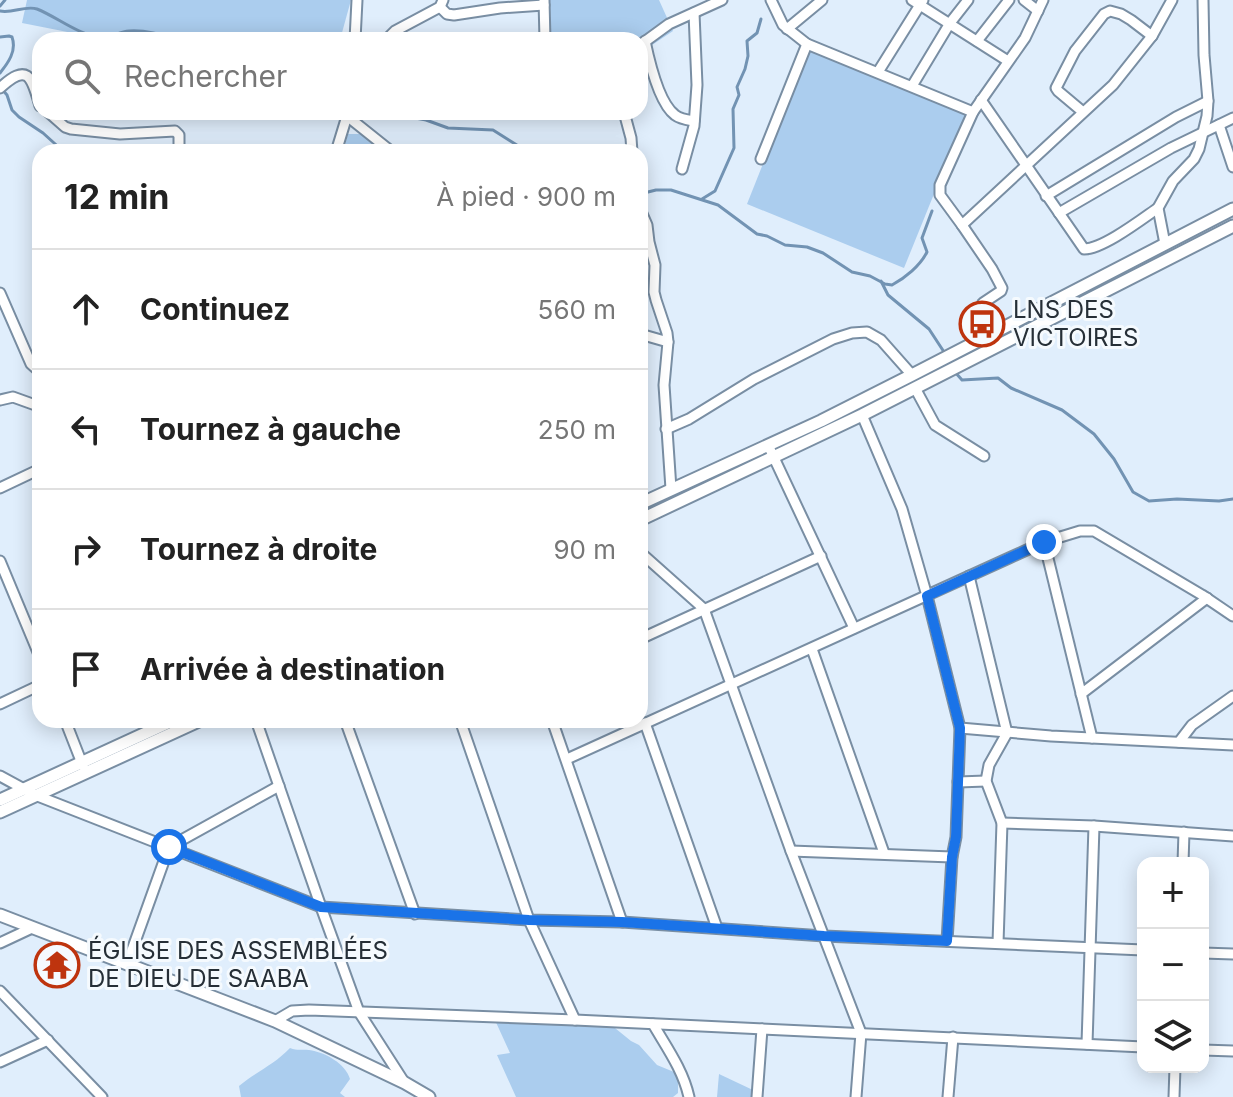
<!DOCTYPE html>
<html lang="fr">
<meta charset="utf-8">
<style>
:root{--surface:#fff;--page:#f2f2f2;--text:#222;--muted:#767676;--line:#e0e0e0}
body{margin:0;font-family:Inter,sans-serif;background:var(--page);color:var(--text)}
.controls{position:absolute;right:24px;bottom:24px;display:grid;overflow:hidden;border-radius:16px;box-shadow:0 4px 20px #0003}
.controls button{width:72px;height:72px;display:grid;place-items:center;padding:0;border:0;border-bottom:2px solid var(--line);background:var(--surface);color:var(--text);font:40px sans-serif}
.stop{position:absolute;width:24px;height:24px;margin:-18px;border:6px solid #1a73e8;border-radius:50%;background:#fff}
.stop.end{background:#1a73e8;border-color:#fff;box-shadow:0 2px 8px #0008}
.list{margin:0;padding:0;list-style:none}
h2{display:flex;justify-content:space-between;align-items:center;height:104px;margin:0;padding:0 32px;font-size:34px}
h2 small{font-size:26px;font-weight:400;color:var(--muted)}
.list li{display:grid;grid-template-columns:52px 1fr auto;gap:24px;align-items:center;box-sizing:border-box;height:120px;padding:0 32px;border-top:2px solid var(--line)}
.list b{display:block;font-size:30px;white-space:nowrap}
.list em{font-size:26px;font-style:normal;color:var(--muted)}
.icon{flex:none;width:44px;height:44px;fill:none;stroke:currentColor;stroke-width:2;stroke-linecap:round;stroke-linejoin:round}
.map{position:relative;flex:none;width:1233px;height:1097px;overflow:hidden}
.search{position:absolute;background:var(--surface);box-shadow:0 4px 20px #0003;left:32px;top:32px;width:616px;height:88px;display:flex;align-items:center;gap:20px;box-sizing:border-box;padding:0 28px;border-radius:24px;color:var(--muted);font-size:30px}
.panel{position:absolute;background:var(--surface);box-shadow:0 4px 20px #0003;left:32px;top:144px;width:616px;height:584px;border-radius:24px}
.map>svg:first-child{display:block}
.green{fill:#abcdee}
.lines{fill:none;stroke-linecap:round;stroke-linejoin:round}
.stream{stroke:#7293b3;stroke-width:3}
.minor-casing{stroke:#798ea3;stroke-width:13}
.tertiary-casing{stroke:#798ea3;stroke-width:15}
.minor{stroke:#fff;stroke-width:9}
.tertiary{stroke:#fff;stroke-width:11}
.route{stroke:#1a73e8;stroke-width:10}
.labels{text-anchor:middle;stroke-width:6;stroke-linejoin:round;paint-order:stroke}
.poi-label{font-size:24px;fill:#262f37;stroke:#f5fafe;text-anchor:start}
</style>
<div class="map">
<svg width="1233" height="1097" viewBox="0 0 1233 1097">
<rect width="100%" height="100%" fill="#e0eefc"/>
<g class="green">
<polygon points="27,0 351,0 340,40 108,40 22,23"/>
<polygon points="547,0 659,0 673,31 640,53 640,40 549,40"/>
<polygon points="810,46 968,110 904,268 747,204"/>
<polygon points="348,134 363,134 383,152 343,152"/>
<polygon points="494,1018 610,1024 631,1041 639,1045 657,1065 674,1072 678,1081 678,1093 673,1097 516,1097 497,1055 510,1053"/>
<path d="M290,1048C298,1051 301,1049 309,1050C325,1052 346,1064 350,1079L340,1093L345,1097H241L239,1086C256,1072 275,1064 290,1048Z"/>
<polygon points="719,1074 755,1091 754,1097 717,1097"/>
</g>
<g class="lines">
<g class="stream">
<polyline points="0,6 5,0"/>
<path d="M0,11C12,14 25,5 37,9C57,17 77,34 99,37C109,39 118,32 129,31C144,30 163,34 177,40"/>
<path d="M0,37L9,36L12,37C17,51 8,63 0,73"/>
<polyline points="1,88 7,95 12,110 19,117 43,133 64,152"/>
<polyline points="383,112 426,120 448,128 493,130 528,152"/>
<path d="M640,194L656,190H671L718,205L757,234L767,236L785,245L807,247L823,253L852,272L870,276L885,284L892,285C905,278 920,266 927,252L922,238L932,211"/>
<polyline points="702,199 715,191 734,148 733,109 739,95 737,87 745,69 748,56 747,41 757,33 761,19"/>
<polyline points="881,281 888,295 929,329 946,355"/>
<polyline points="955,372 962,380 998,378 1011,388 1062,410 1094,434 1114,459 1133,492 1149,501 1177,499 1219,501 1233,499"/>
</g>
<g class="minor-casing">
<g id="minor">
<polyline points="544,0 545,40"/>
<polyline points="771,0 783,25 807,44 973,112"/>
<polyline points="912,0 1008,61"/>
<polyline points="1024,0 1038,11"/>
<polyline points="440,7 447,14 454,15 500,8 544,5"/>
<polyline points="787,29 822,0"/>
<polyline points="355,40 357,0"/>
<polyline points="386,40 395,31 440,7 443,0"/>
<path d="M645,41C649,60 659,103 675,115C680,119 688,120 694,121"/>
<polyline points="977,41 1009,0"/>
<polyline points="643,43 669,24 722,0"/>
<polyline points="878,72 923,0"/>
<polyline points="912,86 950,23 968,0"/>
<path d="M0,88C29,61 32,79 40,106"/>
<path d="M981,100L1084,249C1103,249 1142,219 1158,208"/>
<polyline points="48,112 65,127 71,129 120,134 175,131 179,135 179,152"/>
<polyline points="344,112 347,116 392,152"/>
<polyline points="624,112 631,138 632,152"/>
<polyline points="1083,112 1058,91 1056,88 1075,51 1104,14 1110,11 1121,14 1131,20 1152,36"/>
<polyline points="1219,125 1233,167"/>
<polyline points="336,152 347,116"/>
<polyline points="761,159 807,44"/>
<polyline points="682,169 694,126 697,85 694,13"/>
<polyline points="1046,196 1176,117 1208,101"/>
<polyline points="640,209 647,225 649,242 655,265 654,292 656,300 667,333 668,342 664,385 671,489"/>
<polyline points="1059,213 1171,148 1233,118"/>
<polyline points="962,225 940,195 940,185 973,112 1025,38 1043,0"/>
<polyline points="1165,244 1158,208 1173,181 1194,159 1199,149 1207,116 1208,101 1204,55 1203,0"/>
<polyline points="0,293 31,364 40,372"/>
<polyline points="997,331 985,310 983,303 1001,291 1002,288 992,269 962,225 1113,85 1152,36 1172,0"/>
<polyline points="640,334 668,342"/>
<polyline points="915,388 935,425 984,456"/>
<polyline points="0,400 13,397 38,406 40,410"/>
<polyline points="862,415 902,509 927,596 960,728 956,837 952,857 947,941"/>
<polyline points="666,429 689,419 754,379 833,339 852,333 867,332 881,340 912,375"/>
<polyline points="768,445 854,628"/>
<polyline points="0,488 40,469"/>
<polyline points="1044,542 1092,738"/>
<polyline points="640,552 704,609 791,851 861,1033 856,1097"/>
<polyline points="0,561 40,657"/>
<polyline points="969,576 1007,733 989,765 986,781 1002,823 998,943"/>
<polyline points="640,639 821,556"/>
<polyline points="812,649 884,853"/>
<polyline points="1081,694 1207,598"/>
<polyline points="0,704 40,685"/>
<polyline points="65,720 83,766"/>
<polyline points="256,720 321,907 359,1012 404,1082"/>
<polyline points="345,720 415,914"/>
<polyline points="460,720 529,920 575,1020"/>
<polyline points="552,720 622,922"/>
<polyline points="645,723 717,928"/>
<polyline points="960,728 1051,736 1233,745"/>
<polyline points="1179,742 1192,725 1233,696"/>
<path d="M567,759C725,686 885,615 1044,542L1080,531H1094L1202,595L1233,616"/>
<polyline points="0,776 35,795 321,907 529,920 622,922 824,936 1143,950"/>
<polyline points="958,782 986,781"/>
<polyline points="1002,823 1094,826 1233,836"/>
<polyline points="791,851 952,857"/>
<polyline points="1183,863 1184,832"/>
<polyline points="0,943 32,928"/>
<polyline points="1203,953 1233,954"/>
<polyline points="127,964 169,847 279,786"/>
<polyline points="0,991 102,1097"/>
<polyline points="275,1021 292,1011 309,1010 575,1020 1143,1047"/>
<path d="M653,1024C667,1048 683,1070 689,1097"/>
<polyline points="1087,1044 1094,826"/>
<polyline points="1203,1050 1233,1051"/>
<polyline points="0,1062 48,1040"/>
<polyline points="757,1097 762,1029"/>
<polyline points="948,1097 953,1037"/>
<polyline points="1174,1097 1175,1067"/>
</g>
</g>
<g class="tertiary-casing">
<g id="tertiary">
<polyline points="640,504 821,421 912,375 1233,209"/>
<polyline points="640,520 862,415 1233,226"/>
<polyline points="0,800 174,720"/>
<polyline points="0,812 201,720"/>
<polyline points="0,915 275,1021 405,1083 429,1097"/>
</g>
</g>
<use href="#minor" class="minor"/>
<use href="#tertiary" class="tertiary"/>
</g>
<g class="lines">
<polyline class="route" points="169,847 321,907 529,920 622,922 824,936 947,941 952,857 956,837 960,728 927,596 1044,542"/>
</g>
<defs>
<g id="bus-ring" transform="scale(2.3)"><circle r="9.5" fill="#f5fafe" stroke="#be340e" stroke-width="1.5"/><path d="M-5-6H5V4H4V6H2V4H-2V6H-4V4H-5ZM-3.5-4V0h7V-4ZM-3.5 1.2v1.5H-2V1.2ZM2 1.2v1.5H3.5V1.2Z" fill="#be340e"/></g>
<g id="temple-ring" transform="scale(2.3)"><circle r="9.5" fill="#f5fafe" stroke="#be340e" stroke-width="1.5"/><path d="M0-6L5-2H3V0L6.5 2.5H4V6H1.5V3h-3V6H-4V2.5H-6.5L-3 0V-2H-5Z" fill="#be340e"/></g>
</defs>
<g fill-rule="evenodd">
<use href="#bus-ring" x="982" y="324"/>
<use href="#temple-ring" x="57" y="965"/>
</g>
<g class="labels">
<g class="poi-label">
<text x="1013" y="318">LNS DES<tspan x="1013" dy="28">VICTOIRES</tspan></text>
<text x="88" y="959">ÉGLISE DES ASSEMBLÉES<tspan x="88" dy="28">DE DIEU DE SAABA</tspan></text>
</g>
</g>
</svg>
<div class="controls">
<button>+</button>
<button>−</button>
<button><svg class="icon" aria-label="layers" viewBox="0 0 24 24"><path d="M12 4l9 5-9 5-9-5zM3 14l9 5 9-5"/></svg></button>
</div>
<div class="stop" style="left:169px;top:847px"></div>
<div class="stop end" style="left:1044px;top:542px"></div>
<div class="search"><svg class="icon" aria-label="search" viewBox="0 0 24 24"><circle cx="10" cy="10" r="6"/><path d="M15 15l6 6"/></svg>Rechercher</div>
<section class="panel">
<h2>12 min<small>À pied · 900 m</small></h2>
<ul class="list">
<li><svg class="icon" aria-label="ahead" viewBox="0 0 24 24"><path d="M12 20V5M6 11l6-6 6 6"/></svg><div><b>Continuez</b></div><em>560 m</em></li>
<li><svg class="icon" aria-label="left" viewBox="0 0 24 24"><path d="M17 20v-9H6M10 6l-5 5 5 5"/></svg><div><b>Tournez à gauche</b></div><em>250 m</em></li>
<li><svg class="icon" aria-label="right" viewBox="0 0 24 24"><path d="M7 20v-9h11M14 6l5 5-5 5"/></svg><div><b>Tournez à droite</b></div><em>90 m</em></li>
<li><svg class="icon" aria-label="arrive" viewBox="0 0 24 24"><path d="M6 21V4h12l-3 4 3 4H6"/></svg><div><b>Arrivée à destination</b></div></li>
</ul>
</section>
</div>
